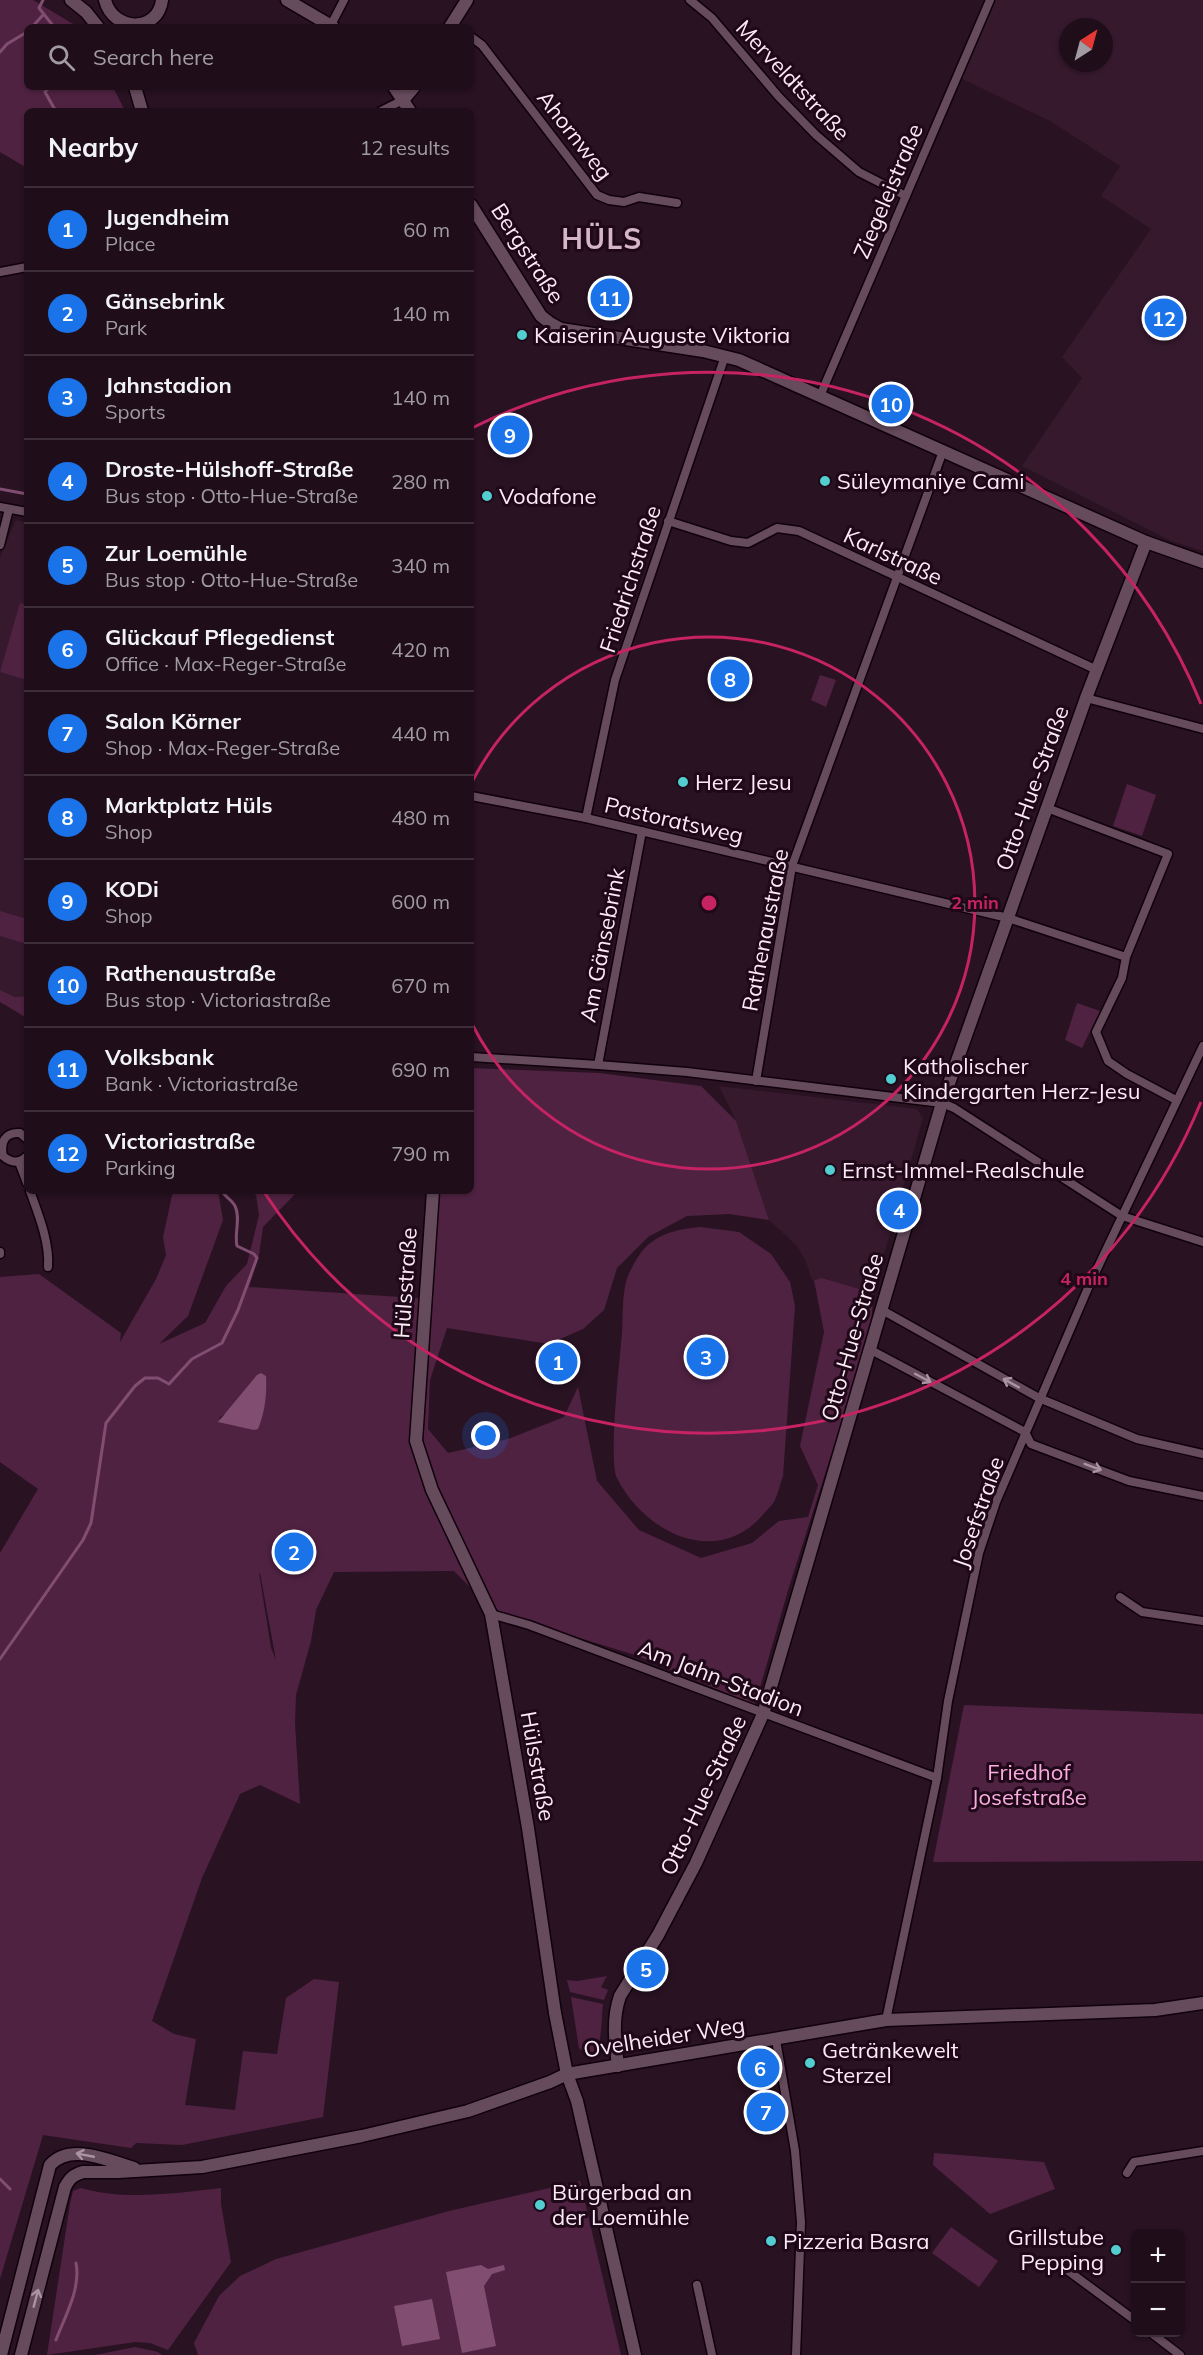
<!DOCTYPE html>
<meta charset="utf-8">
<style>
:root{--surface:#1f0e1a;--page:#2c1c27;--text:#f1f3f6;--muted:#a19ca2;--line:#3c2e39;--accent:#1a73e8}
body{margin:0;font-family:Mulish,sans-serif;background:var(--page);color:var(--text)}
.controls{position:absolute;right:18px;bottom:18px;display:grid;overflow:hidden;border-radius:9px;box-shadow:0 2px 4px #0004}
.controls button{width:54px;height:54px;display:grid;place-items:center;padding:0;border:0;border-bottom:2px solid var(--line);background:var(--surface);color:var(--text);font:30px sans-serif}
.compass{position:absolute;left:1059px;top:18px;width:54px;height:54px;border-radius:50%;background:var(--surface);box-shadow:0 2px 4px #0004;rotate:36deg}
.you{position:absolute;left:486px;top:1436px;width:21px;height:21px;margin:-15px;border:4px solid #fff;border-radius:50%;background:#1a73e8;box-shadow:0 0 0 9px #1a73e833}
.badge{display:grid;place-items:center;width:39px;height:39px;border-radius:50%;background:var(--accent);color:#fff;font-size:20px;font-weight:700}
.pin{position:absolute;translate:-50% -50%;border:3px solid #fff;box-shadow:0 2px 6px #0006}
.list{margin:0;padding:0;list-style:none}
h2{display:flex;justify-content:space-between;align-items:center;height:78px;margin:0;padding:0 24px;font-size:26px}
h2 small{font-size:20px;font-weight:400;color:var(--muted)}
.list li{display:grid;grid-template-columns:39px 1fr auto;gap:18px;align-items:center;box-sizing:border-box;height:84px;padding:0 24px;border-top:2px solid var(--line)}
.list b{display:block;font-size:22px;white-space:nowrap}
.list p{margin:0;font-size:20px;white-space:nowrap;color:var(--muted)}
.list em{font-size:20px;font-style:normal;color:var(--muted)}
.icon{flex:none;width:33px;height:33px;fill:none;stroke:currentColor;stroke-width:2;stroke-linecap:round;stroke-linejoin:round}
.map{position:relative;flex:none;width:1203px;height:2355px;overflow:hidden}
.search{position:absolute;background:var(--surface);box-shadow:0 2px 4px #0004;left:24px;top:24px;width:450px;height:66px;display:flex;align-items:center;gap:15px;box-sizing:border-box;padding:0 21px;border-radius:9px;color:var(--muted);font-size:22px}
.panel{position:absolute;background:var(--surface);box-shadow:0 2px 4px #0004;left:24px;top:108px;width:450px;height:1086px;border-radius:9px}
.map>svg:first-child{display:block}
.built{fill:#36192d;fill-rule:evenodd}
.green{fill:#502242;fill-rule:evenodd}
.water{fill:#814e71}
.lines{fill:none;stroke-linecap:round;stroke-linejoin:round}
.stream{stroke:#814e71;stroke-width:3}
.street-casing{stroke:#10010b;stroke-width:11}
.secondary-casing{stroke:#10010b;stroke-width:15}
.street{stroke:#664b5d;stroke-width:8}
.secondary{stroke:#664b5d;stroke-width:12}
.oneway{stroke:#aa93a2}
.ring{fill:none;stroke:#c52363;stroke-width:3}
.poi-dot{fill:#52cdd0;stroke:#1f0919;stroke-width:2}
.labels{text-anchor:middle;stroke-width:6;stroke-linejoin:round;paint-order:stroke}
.street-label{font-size:22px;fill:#fcebf6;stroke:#1f0919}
.poi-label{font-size:22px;fill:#fcebf6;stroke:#1f0919;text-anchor:start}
.park-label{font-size:22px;fill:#fbabe0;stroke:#1f0919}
.district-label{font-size:28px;font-weight:bold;letter-spacing:1.5px;fill:#d5b5c9;stroke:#1f0919}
.centre{fill:#c52363;stroke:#1f0919;stroke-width:3}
.ring-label{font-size:18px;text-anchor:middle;font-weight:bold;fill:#c52363;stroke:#1f0919;stroke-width:6;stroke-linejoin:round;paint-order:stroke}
</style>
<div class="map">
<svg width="1203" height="2355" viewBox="0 0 1203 2355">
<rect width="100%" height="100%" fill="#291222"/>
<g class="built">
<path d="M989,0H1203V551L1171,541L1022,466L1082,378L1062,357L1151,229L1101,196L1120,166L1050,121L956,76ZM1068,27H1104V63H1068Z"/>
<polygon points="16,520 27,523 27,996 15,997 0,990 0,557"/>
<polygon points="719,1086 917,1109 923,1118 873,1293 822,1278 812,1280 806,1262 797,1246 769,1220 736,1121"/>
</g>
<g class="green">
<polygon points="0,0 33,0 78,27 27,27 27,87 113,87 125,111 27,111 27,168 0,152"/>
<polygon points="20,603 27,605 27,680 0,672"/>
<polygon points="820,675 836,680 826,707 811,700"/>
<polygon points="1127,784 1156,795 1142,836 1113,826"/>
<polygon points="0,911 27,919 27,944 0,936"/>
<polygon points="0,990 15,997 27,996 27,1018 0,1002"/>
<polygon points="1077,1003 1100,1011 1082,1048 1065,1040"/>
<path d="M471,1068L599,1073L701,1086L736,1121L769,1220L729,1214L687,1216L648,1237L617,1268L604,1310L583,1329L549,1344L447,1328L430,1380L428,1429L448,1453L508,1439L564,1417L578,1387L597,1481L639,1530L701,1558L752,1543L779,1521L808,1517L818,1485L800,1446L824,1332L814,1280L822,1278L873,1293L871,1330L789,1587L755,1705L635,1655L495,1612L454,1571L334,1572L316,1610L311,1641L296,1695L295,1723L300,1804L260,1785L240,1794L202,1878L152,2021L174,2034L196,2039L185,2105L235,2110L243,2051L277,2054L286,1998L314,1979L339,1982L323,2117L182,2145L136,2143L131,2148L43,2135L0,2279V1553L38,1489L0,1462V1277L39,1274L121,1333L120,1342L156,1279L166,1255L163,1237L173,1191H218L223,1220L188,1316L159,1344L205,1323L226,1286L247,1264L259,1215L256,1195L248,1191H298L263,1227L259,1255L249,1287L430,1299L439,1191H471ZM250,1384L254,1430L219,1418L231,1409ZM259,1573H260L276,1660L271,1648Z"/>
<path d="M700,1227L739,1232L771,1254L790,1282L795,1306L783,1476C780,1484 778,1494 774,1502C771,1507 765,1511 762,1516C715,1568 644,1532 617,1478C608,1461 620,1358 622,1333C623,1316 622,1298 626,1282C628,1274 635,1261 640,1254C654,1234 678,1229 700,1227Z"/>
<polygon points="964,1705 1203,1714 1203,1861 933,1862"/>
<polygon points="607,1976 601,1987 608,1990 604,2000 570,1992 567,1980 577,1981"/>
<path d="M571,1997L603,2004C601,2017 604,2071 579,2048Z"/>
<polygon points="934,2153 1044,2162 1055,2189 990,2214 933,2165"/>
<polygon points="580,2181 621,2355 198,2355 194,2343 219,2296 240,2276 276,2259 449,2211"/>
<path d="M81,2188C124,2201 178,2193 221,2188V2204L231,2262L168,2350L150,2343L135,2342L47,2355L70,2204L73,2191Z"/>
<polygon points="951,2227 998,2261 979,2287 932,2253"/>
<polygon points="135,2347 158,2352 162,2355 95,2355"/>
</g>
<g class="water">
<path d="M261,1373L266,1376C267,1394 265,1412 258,1429L254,1430L218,1422L257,1375Z"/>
<polygon points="481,2265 488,2269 504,2265 505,2270 492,2274 484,2286 496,2346 462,2353 446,2272"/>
<polygon points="432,2299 440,2339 402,2346 394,2306"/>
</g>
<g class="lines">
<g class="stream">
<polyline points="43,0 39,8 54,27"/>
<polyline points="32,27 43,15"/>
<polyline points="0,52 7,44 27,32"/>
<polyline points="49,87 45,92 54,108 59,111"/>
<polyline points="0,489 27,494"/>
<path d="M0,1659L83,1540L91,1523L106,1423L135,1386L145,1378H158L169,1384L192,1359L222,1343L238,1310L257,1258L254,1254L237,1246C234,1233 241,1218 235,1206C232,1200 225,1197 222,1191"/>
<polyline points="0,2179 10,2189"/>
<path d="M56,2340C65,2316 81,2289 76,2263"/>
</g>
<g class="street-casing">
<g id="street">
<polyline points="690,0 712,18 779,97 816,135 859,172 906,196"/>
<polyline points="331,25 344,0"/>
<polyline points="471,37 482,45 597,195 609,200 624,202 639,197 677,203"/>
<polyline points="381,111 403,100"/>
<polyline points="0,272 27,267"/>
<polyline points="820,396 990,0"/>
<polyline points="0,507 27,512"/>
<polyline points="668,521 731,541 748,543 777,528 799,531 1097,670"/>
<polyline points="0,545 9,509"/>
<polyline points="1086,698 1203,729"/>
<polyline points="471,796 586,818 1008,918 1126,957 1168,854 1047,808"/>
<polyline points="586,818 615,680 725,356"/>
<polyline points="1126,957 1122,978 1096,1032 1108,1061 1127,1074 1176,1100"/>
<polyline points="471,1057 598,1065 687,1072 942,1103 954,1108 1122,1216 1203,1242"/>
<polyline points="598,1065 642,831"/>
<polyline points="756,1081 792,866 943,451"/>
<path d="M27,1139L20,1133C5,1132 0,1142 3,1156C11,1163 19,1164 27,1156"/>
<polyline points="19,1162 27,1183"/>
<path d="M30,1191C38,1213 50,1243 48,1267"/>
<polyline points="0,1252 0,1254"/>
<polyline points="882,1310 1039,1398 1137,1439 1203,1454"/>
<polyline points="871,1350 1025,1432 1031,1444 1129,1481 1203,1496"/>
<polyline points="1120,1597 1142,1612 1203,1621"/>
<polyline points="491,1614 529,1625 937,1778"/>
<polyline points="886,2020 937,1778 948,1701 979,1553 996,1502 1088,1288 1203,1046"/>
<polyline points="776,2040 795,2151 801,2222 796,2355"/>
<polyline points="1127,2173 1134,2162 1203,2151"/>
<polyline points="1067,2270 1136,2321"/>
<polyline points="697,2285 712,2355"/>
<polyline points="1150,2332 1180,2355"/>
</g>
</g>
<g class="secondary-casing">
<g id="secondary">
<polyline points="71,0 86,12 98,27"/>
<path d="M105,0C113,32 158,33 162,0"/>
<polyline points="287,0 333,27"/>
<polyline points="450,27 467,0"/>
<polyline points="135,87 142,111"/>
<polyline points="394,87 410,111"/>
<polyline points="403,100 414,87"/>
<polyline points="471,205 541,316 550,323 561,329 703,351 739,360 1146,542 1203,562"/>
<polyline points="433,1191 416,1441 432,1490 491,1614 528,1828 555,2013 567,2074 577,2101 635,2355"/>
<path d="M618,2066C615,2042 612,2019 620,1996L658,1935L696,1863L763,1714L942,1103L1086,698L1146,542"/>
<path d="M1,2355L50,2165C71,2142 109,2161 134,2168"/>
<path d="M21,2355L65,2187C70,2178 73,2175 83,2172H118L202,2167L362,2136L468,2111L550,2082L567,2074L886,2020L1155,2010L1203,2003"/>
</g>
</g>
<use href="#street" class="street"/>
<use href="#secondary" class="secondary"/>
</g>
<defs><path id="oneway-shaft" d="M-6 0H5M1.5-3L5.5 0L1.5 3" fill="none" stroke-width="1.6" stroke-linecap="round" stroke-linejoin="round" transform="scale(1.5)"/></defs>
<g class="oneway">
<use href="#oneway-shaft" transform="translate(923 1378) rotate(28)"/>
<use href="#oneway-shaft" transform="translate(1011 1383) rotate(-151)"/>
<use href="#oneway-shaft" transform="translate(1093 1467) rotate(21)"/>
<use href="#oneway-shaft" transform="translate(85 2155) rotate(-169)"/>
<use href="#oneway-shaft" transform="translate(36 2298) rotate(-75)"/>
</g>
<g class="ring">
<path d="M472 782A266 266 0 1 1 472 1024"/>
<path d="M1201 1102A531 531 0 0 1 264 1192M472 428A531 531 0 0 1 1201 704"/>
</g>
<g class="poi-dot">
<circle cx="522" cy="335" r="6"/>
<circle cx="825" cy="481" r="6"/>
<circle cx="487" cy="496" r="6"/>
<circle cx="683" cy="782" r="6"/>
<circle cx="891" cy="1079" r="6"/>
<circle cx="830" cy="1170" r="6"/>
<circle cx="810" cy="2063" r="6"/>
<circle cx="540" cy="2205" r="6"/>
<circle cx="771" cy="2241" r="6"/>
<circle cx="1116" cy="2250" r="6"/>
</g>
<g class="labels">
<g class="street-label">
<text transform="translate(793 80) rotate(47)" y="8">Merveldtstraße</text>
<text transform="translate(575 135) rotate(52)" y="8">Ahornweg</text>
<text transform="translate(888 191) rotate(-67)" y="8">Ziegeleistraße</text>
<text transform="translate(528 253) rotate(57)" y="8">Bergstraße</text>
<text transform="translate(893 556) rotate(25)" y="8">Karlstraße</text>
<text transform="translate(630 579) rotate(-72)" y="8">Friedrichstraße</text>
<text transform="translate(1032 788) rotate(-70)" y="8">Otto-Hue-Straße</text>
<text transform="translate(674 820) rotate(13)" y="8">Pastoratsweg</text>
<text transform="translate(765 930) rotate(-79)" y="8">Rathenaustraße</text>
<text transform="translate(602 945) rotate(-79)" y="8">Am Gänsebrink</text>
<text transform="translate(405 1283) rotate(-86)" y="8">Hülsstraße</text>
<text transform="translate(852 1337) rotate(-74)" y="8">Otto-Hue-Straße</text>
<text transform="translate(978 1512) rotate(-71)" y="8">Josefstraße</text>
<text transform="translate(721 1678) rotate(21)" y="8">Am Jahn-Stadion</text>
<text transform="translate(538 1766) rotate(80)" y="8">Hülsstraße</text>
<text transform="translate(703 1795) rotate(-65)" y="8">Otto-Hue-Straße</text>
<text transform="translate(664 2037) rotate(-9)" y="8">Ovelheider Weg</text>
</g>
<g class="poi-label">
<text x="534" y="343">Kaiserin Auguste Viktoria</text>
<text x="837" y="489">Süleymaniye Cami</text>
<text x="499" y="504">Vodafone</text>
<text x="695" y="790">Herz Jesu</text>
<text x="903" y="1074">Katholischer<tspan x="903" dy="25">Kindergarten Herz-Jesu</tspan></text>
<text x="842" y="1178">Ernst-Immel-Realschule</text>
<text x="822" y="2058">Getränkewelt<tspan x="822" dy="25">Sterzel</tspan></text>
<text x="552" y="2200">Bürgerbad an<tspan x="552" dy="25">der Loemühle</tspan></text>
<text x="1104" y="2245" text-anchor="end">Grillstube<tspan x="1104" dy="25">Pepping</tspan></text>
<text x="783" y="2249">Pizzeria Basra</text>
</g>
<g class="park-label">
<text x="1029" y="1780">Friedhof<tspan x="1029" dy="25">Josefstraße</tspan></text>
</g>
<g class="district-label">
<text x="602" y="249">HÜLS</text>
</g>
</g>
<circle cx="709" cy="903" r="9" class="centre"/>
<g class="ring-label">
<text x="975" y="909">2 min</text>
<text x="1084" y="1285">4 min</text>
</g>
</svg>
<div class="controls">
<button>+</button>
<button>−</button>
</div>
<svg class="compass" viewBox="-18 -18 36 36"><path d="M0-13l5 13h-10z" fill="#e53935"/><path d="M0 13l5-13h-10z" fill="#a19ca2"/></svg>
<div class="you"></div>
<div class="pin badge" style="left:558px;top:1362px">1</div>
<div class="pin badge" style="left:294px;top:1552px">2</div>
<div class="pin badge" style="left:706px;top:1357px">3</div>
<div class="pin badge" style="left:899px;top:1210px">4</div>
<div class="pin badge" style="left:646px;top:1969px">5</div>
<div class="pin badge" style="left:760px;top:2068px">6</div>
<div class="pin badge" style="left:766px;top:2112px">7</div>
<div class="pin badge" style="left:730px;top:679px">8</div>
<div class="pin badge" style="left:510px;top:435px">9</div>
<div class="pin badge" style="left:891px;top:404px">10</div>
<div class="pin badge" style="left:610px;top:298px">11</div>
<div class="pin badge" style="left:1164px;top:318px">12</div>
<div class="search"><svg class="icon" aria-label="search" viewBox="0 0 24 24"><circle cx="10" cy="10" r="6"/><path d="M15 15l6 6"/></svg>Search here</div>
<section class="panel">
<h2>Nearby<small>12 results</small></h2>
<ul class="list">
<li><span class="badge">1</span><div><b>Jugendheim</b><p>Place</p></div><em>60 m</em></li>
<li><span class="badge">2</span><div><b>Gänsebrink</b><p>Park</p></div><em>140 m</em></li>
<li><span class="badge">3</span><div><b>Jahnstadion</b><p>Sports</p></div><em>140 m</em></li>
<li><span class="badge">4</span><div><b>Droste-Hülshoff-Straße</b><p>Bus stop · Otto-Hue-Straße</p></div><em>280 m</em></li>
<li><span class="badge">5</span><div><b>Zur Loemühle</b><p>Bus stop · Otto-Hue-Straße</p></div><em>340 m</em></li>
<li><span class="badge">6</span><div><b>Glückauf Pflegedienst</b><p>Office · Max-Reger-Straße</p></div><em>420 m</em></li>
<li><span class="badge">7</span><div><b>Salon Körner</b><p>Shop · Max-Reger-Straße</p></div><em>440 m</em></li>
<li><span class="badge">8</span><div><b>Marktplatz Hüls</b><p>Shop</p></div><em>480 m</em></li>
<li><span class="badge">9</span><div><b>KODi</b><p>Shop</p></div><em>600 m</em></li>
<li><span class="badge">10</span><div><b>Rathenaustraße</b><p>Bus stop · Victoriastraße</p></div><em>670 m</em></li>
<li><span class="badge">11</span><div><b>Volksbank</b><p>Bank · Victoriastraße</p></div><em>690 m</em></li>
<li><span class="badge">12</span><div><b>Victoriastraße</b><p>Parking</p></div><em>790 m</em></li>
</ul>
</section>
</div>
